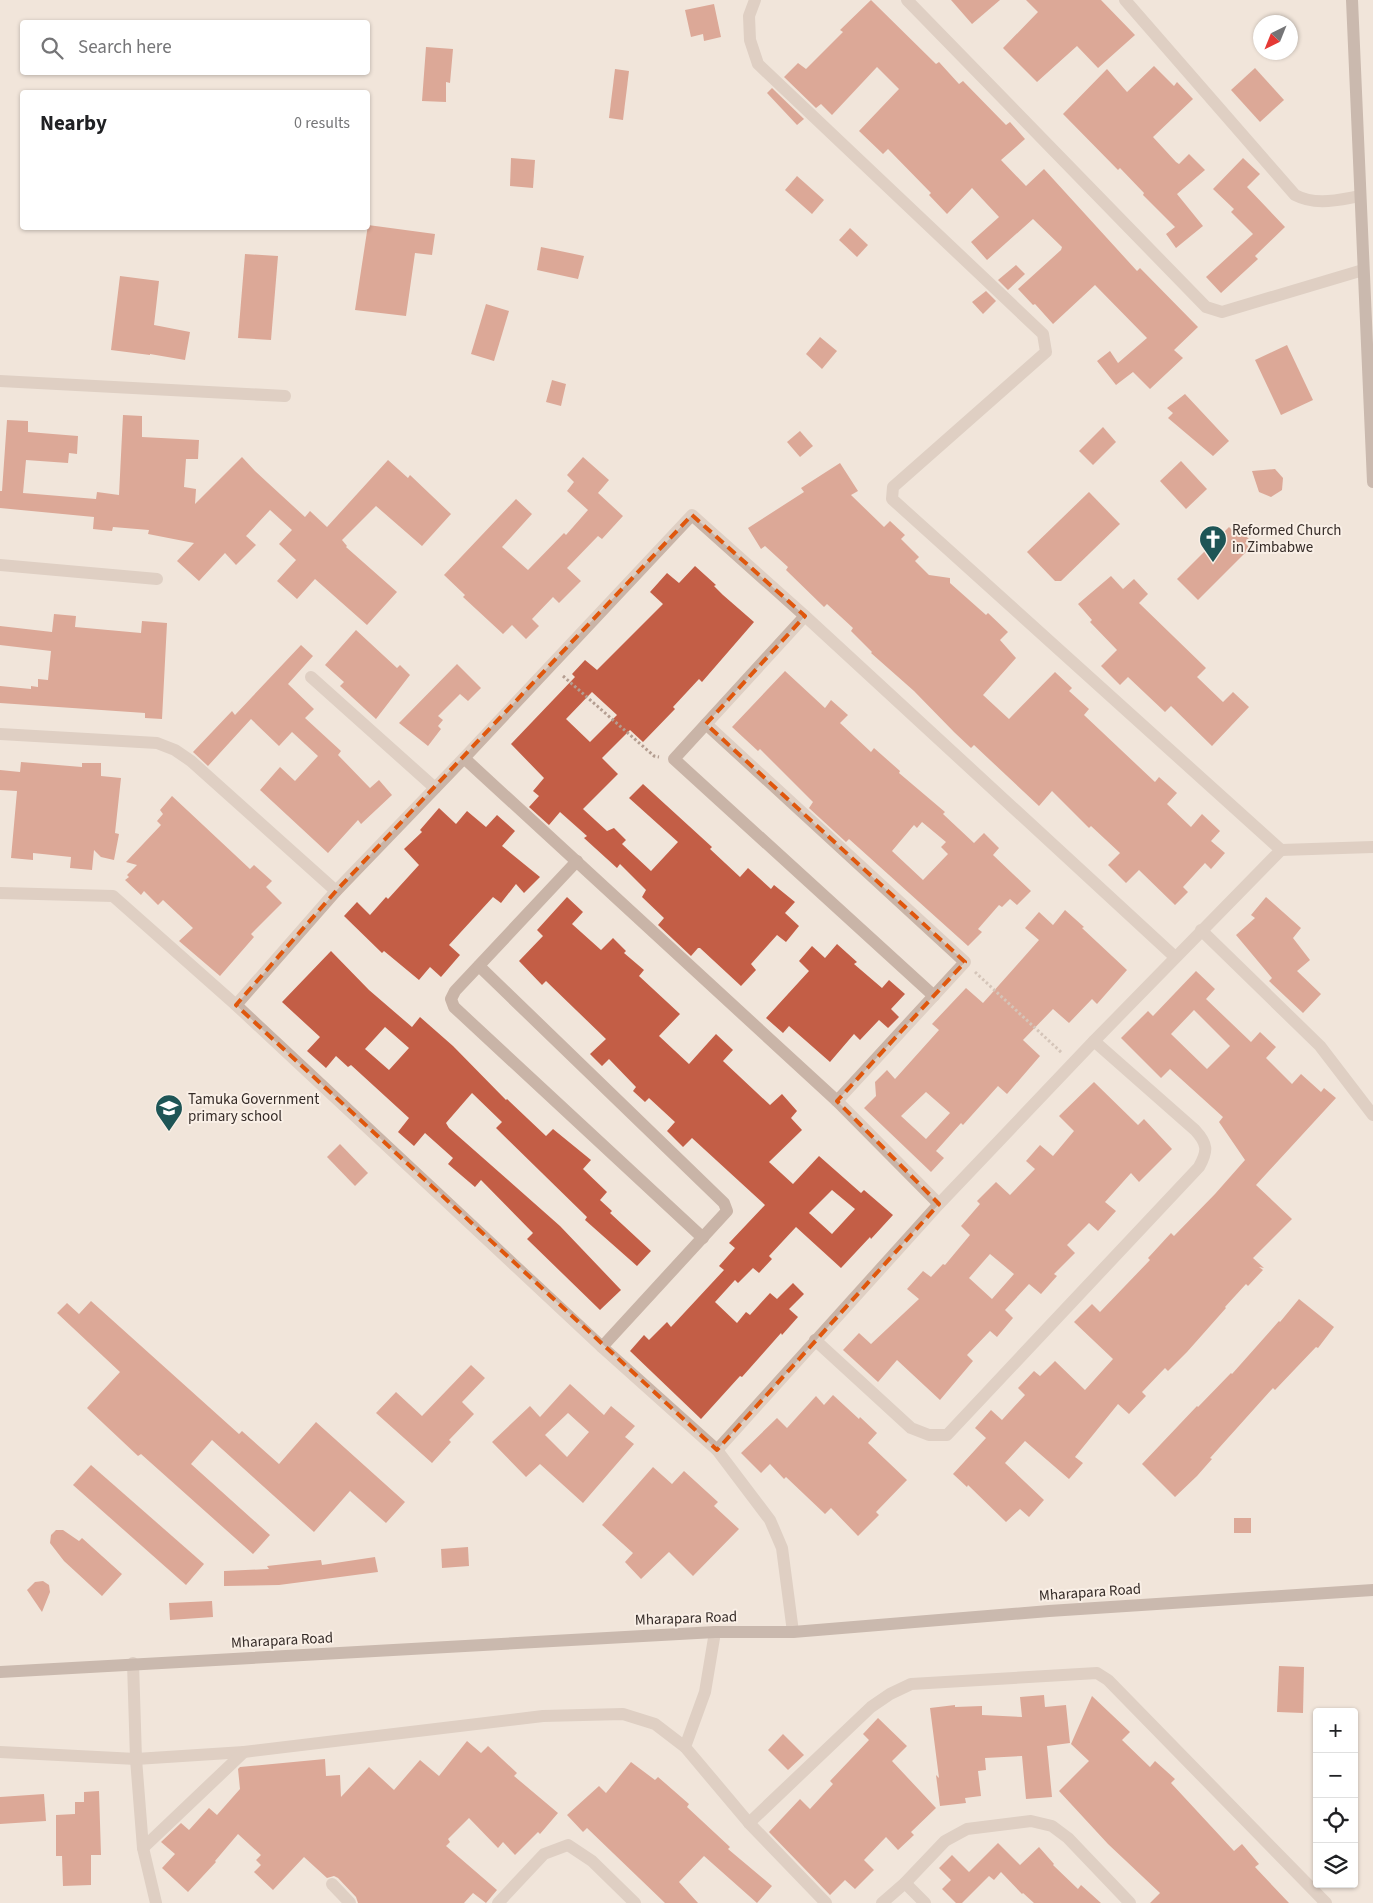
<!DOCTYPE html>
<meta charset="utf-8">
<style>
:root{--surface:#fff;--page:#f6f6f6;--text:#202124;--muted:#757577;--line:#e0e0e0}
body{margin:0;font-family:"Source Sans 3",sans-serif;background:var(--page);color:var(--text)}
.controls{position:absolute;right:15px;bottom:15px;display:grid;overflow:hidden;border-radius:5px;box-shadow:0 1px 4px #0004}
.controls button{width:45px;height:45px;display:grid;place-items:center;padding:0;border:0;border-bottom:1px solid var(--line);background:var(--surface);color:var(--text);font:25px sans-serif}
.compass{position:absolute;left:1253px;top:15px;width:45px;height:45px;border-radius:50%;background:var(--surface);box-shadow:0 1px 4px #0004;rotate:223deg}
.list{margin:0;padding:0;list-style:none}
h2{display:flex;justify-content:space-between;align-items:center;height:65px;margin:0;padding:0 20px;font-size:21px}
h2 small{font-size:16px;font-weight:400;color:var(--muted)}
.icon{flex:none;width:28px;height:28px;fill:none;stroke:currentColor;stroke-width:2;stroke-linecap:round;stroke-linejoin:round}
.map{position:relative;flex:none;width:1373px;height:1903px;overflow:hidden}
.search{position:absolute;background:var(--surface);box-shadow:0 1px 4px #0004;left:20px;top:20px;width:350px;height:55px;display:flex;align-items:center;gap:12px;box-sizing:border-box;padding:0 18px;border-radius:5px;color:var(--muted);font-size:19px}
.panel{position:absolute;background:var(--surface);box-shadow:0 1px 4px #0004;left:20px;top:90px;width:350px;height:140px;border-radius:5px}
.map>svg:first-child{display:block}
.building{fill:#c35e46;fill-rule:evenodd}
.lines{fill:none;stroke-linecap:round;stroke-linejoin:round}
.path{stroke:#b49e91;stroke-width:3;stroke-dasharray:2.5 2.5;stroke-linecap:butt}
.street{stroke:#c9b4a7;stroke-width:12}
.secondary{stroke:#9c8378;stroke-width:12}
.marked{fill:none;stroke:#df570d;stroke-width:4;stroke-dasharray:10 6;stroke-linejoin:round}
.labels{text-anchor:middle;stroke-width:4;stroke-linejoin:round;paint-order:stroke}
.poi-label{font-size:15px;fill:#352b27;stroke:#f9efe6;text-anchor:start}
.street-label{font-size:15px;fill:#352b27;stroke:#f9efe6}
</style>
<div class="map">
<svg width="1373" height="1903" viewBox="0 0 1373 1903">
<rect width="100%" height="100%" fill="#f1e5da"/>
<g class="building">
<polygon points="871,0 936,64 939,62 959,84 963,81 1006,125 1010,122 1025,139 1001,160 1026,186 1044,169 1137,271 1140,268 1198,327 1174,350 1183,358 1150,389 1133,372 1116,385 1097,361 1110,351 1118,363 1147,338 1095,285 1053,324 1035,304 1033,305 1018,289 1061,250 1062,247 1033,219 987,260 971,242 999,217 972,188 947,214 929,195 931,193 888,149 883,154 859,131 899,89 877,67 832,115 821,104 816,108 784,77 798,63 806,69 843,32 840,30"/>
<polygon points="951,0 1000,0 972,24"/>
<polygon points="1026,0 1101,0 1135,35 1098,68 1077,46 1037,82 1003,48 1038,12"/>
<polygon points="714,4 721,37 704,41 703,34 691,37 685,10"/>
<polygon points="426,47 453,49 450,83 446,82 446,102 422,101"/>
<polygon points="1154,66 1174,86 1177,82 1193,99 1153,137 1176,162 1179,164 1189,154 1205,170 1177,194 1203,226 1176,248 1166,234 1175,227 1143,195 1144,193 1120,168 1118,170 1063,114 1107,69 1127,92"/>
<polygon points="1255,68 1284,100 1260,122 1231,90"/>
<polygon points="615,69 629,71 623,120 609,118"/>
<polygon points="772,88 804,119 797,125 767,93"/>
<polygon points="511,158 535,160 533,188 510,186"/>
<polygon points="1243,158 1260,174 1247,187 1285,227 1255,256 1258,259 1221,293 1206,277 1253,234 1231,212 1234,209 1213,189"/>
<polygon points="797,176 824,200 812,214 785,190"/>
<polygon points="368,225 435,234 432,255 415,253 406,316 355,310"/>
<polygon points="850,228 868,245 857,257 839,240"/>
<polygon points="541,247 584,256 578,279 537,270"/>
<polygon points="245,254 278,256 271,340 238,338"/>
<polygon points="1016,265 1025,274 1008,290 998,280"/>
<polygon points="120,276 159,281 154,325 190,332 185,360 150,354 150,355 111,350"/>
<polygon points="986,291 996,301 983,314 972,302"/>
<polygon points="486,304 509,311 494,361 471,354"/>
<polygon points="820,337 837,351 822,369 806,354"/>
<polygon points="1287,345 1313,400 1281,415 1255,360"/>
<polygon points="552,380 566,384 561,406 546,402"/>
<polygon points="1185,394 1229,441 1213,456 1168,418 1173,413 1167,408"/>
<polygon points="123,415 142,416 142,437 199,440 198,459 186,459 184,487 196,489 195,504 242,457 255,471 305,517 310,511 327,527 388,460 408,478 410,475 451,514 422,546 376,506 342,540 347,546 346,547 397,592 367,625 315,579 297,599 277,581 296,560 279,544 292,530 270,510 246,536 256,545 236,565 225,553 199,581 177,561 194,543 148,534 149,530 113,527 112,531 93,529 94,517 0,508 0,491 2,491 7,420 28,421 28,432 78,436 77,454 69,453 68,463 26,460 23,493 96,499 97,492 119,495"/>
<polygon points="1103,427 1116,442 1093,465 1079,451"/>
<polygon points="800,431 813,446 800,457 787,442"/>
<polygon points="583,457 609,480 598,493 623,516 602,539 598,536 567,568 581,581 559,603 553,597 532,619 539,626 526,639 512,625 503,634 463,597 465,595 444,575 516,499 532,514 502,547 528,570 564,533 566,535 588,510 567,491 574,482 567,475"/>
<polygon points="1181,461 1207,489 1186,509 1160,481"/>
<polygon points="840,463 858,491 851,495 884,527 890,521 905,535 901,539 919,557 915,561 929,575 950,578 950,583 986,615 988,613 1008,632 1000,640 1016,658 983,695 1009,719 1055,672 1072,688 1069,691 1089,709 1084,715 1155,782 1159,777 1177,793 1167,804 1191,827 1202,814 1220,831 1211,841 1225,853 1211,869 1205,863 1183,887 1188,892 1175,905 1139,870 1126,883 1108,865 1120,853 1091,826 1089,828 1052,791 1039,806 974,745 971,748 954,732 914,691 871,653 872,652 851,631 853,628 827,604 824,607 786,570 788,567 765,546 761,549 748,528 804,492 801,488"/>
<polygon points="1275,469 1283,478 1282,490 1271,497 1259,492 1252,471"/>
<polygon points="1089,492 1120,524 1061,581 1055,581 1027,552"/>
<polygon points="1229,527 1233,531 1237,528 1249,539 1245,543 1250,548 1198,600 1177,579"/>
<path d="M695,566L716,585L714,586L723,595L754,622L702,682L699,679L673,707L675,709L643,742L630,730L602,758L618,774L583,809L607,831L614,828L626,840L622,844L651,871L678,842L629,798L643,784L712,847L710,849L740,877L748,868L771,889L774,885L795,902L785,913L799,926L786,942L777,935L751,964L756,970L741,986L700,948H698L691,956L658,925L664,918L642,897L646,890L620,864L617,868L584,838L587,836L560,812L549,825L529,807L539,796L533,791L544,778L511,744L575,677L572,674L585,660L597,670L663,604L650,592L667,573L679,583ZM592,692L617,715L590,742L566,719Z"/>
<polygon points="1111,576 1123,589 1134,579 1148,594 1139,603 1206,668 1197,677 1223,702 1233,692 1249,707 1212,746 1171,706 1165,712 1128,677 1120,685 1101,666 1117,650 1090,622 1092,620 1078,604"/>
<polygon points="54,614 76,616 75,627 141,633 142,621 167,623 162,719 145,718 145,713 0,703 0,686 31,689 31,686 38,687 38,679 48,680 51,651 0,645 0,626 52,632"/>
<polygon points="356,630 397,668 400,665 410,675 376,719 340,686 344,682 325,665"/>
<polygon points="301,645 313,656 288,684 314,709 305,718 341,751 338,755 370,788 379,780 392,795 361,824 358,820 328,853 260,790 280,767 295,781 318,756 292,732 279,746 251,719 208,766 193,752 232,711 235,715"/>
<polygon points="457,664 481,688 468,701 460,694 438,716 443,720 438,726 441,729 428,746 399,723"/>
<path d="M785,671L825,708L831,700L848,715L840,723L871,752L874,748L900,771L899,773L945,812L943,814L974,843L984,833L999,848L993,855L1031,891L1017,905L1010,899L1002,907L999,905L978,929L982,932L968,946L849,839L846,842L809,808L813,802L760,749L758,751L732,727ZM922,822L946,842L941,847L948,854L923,880L892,851L914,825L917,828Z"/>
<polygon points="21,762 82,767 82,763 101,763 101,776 121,778 115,833 119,834 114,860 101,857 94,850 92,870 70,868 71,857 33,853 33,860 11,858 17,791 0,790 0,770 20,772"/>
<polygon points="172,796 250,869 254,865 272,881 266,887 282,903 251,934 254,937 220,976 179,941 193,928 163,900 158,905 144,891 141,895 125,880 129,877 127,875 137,865 126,862 161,825 157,821 163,814 160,810"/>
<polygon points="439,808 456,824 467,811 486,827 497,815 515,831 502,846 540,877 524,893 516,884 501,903 493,897 449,945 460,955 441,977 430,967 419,980 384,951 382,953 344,916 357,902 370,915 386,897 388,899 419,865 404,849 422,832 420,830"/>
<path d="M567,897L583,912L572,924L601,950L613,938L626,951L624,953L644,970L639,976L680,1014L659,1036L689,1064L716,1034L733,1050L723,1061L770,1105L782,1094L797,1111L791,1118L802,1130L769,1162L793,1184L819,1156L861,1193L864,1190L893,1215L871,1239L870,1237L841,1268L796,1227L769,1256L772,1259L759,1273L753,1268L738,1283L735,1280L715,1302L737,1323L746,1312L750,1315L770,1293L777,1299L793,1283L804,1294L789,1309L798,1317L782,1335L781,1333L742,1377L740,1376L701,1419L630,1351L644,1335L649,1340L667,1322L671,1327L724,1270L719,1266L735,1248L729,1243L765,1205L692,1138L683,1147L667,1131L675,1122L649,1098L645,1102L633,1091L636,1087L609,1059L602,1066L590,1054L606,1039L546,981L542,985L519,961L543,936L537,930ZM832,1190L855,1209L832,1234L809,1213Z"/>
<polygon points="1266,897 1301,928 1293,938 1310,960 1297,971 1321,994 1303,1013 1269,981 1272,978 1236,935 1255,918 1251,915"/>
<path d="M1065,910L1084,927L1082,928L1127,970L1097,1004L1092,999L1069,1023L1053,1009L1023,1040L1040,1056L1007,1094L998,1086L963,1125L961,1123L936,1151L944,1158L931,1172L864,1108L876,1096L875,1082L887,1070L895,1079L939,1030L932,1024L966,988L983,1003L1039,940L1025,928L1039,912L1053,925ZM926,1092L950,1113L926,1139L901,1116Z"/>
<polygon points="837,944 857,962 854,964 882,988 889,980 905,994 891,1009 899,1017 888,1028 879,1020 860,1040 854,1034 830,1062 789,1026 783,1033 766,1018 809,971 799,961 812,946 825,958"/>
<path d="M331,951L369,990L412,1027L420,1017L453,1046L506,1100L507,1099L546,1136L553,1129L591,1160L583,1169L607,1192L600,1200L612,1211L610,1213L651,1251L637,1266L585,1220L587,1217L496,1128L502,1122L472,1093L446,1123L449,1128L560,1226L621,1290L600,1310L527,1239L533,1233L481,1180L475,1187L448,1164L453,1158L425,1133L414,1146L398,1132L409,1118L351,1065L348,1067L336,1056L326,1068L307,1051L320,1037L282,1002ZM385,1027L409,1048L389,1070L365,1049Z"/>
<path d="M1196,971L1215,989L1206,999L1251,1042L1260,1032L1276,1047L1266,1058L1292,1084L1301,1074L1321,1092L1324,1088L1336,1098L1256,1185L1292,1219L1253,1258L1264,1268L1259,1267L1263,1270L1248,1286L1246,1284L1225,1307L1226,1308L1187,1352L1168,1371L1165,1368L1142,1392L1146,1396L1129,1414L1118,1404L1075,1457L1083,1463L1069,1479L1025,1441L1005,1463L1044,1500L1029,1517L1020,1509L1006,1522L968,1485L967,1487L953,1474L986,1438L975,1428L991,1410L1002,1420L1025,1395L1018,1388L1034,1371L1040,1376L1055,1361L1085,1390L1113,1359L1074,1322L1092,1304L1100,1312L1150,1260L1148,1258L1171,1233L1174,1236L1215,1194L1245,1160L1219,1122L1223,1117L1170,1069L1161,1078L1121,1038L1148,1011L1153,1016ZM1194,1010L1230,1046L1207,1069L1171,1034Z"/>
<path d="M1094,1082L1138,1125L1144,1119L1172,1149L1139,1182L1131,1173L1105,1202L1116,1211L1098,1231L1089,1223L1067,1245L1075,1253L1054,1274L1057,1276L1041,1294L1029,1284L1005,1310L1013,1318L997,1337L990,1331L967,1355L973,1361L940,1400L897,1360L878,1382L843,1350L859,1333L871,1344L919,1299L907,1289L923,1271L931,1277L943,1264L945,1265L970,1235L961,1226L980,1204L977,1201L996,1182L1010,1195L1035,1169L1026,1161L1040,1145L1053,1156L1074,1131L1059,1116ZM990,1254L1014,1274L992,1299L969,1278Z"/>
<polygon points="340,1144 368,1173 355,1186 327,1157"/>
<polygon points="1299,1299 1334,1327 1318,1348 1316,1347 1275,1390 1273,1388 1210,1458 1212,1459 1197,1476 1175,1497 1142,1464 1197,1406 1198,1407 1231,1373 1232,1374 1279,1321 1280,1322"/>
<polygon points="91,1301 239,1434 242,1431 279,1464 316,1422 405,1502 386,1523 350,1491 314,1532 212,1440 191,1464 270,1535 253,1554 141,1454 138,1456 87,1408 120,1372 57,1313 67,1303 79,1314"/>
<polygon points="471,1365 485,1378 462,1402 474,1414 449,1440 451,1442 432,1463 376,1413 396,1392 422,1416"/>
<path d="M570,1384L604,1415L611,1406L635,1426L625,1437L634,1444L583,1503L540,1464L526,1477L492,1442L530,1406L540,1417ZM568,1413L589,1432L567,1457L545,1435Z"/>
<polygon points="833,1395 859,1419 860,1417 877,1433 868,1443 907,1480 876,1512 879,1515 858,1536 831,1508 825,1514 786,1477 784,1479 770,1464 761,1473 741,1453 777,1418 787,1428 816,1396 824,1405"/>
<polygon points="91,1465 204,1564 186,1585 73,1485"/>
<polygon points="653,1467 672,1484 684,1471 718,1502 714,1506 739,1529 693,1576 669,1552 641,1579 625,1562 633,1553 602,1525"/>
<rect x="1234" y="1518" width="17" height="15"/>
<polygon points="56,1530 63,1530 79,1541 82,1538 122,1574 102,1596 64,1561 50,1543 51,1535"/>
<polygon points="468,1547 469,1566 442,1568 441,1549"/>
<polygon points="375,1557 378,1572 279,1585 224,1586 224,1571 269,1569 267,1566 321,1560 322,1565"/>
<polygon points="43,1581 49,1585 50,1592 42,1612 27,1590 35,1582"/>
<polygon points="212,1601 213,1617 170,1620 169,1603"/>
<polygon points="1279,1666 1304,1667 1303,1713 1277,1712"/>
<polygon points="1044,1695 1045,1707 1066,1705 1070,1743 1047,1746 1052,1797 1026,1799 1022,1756 985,1758 986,1770 978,1771 981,1796 965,1798 966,1803 940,1806 936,1775 939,1778 930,1708 955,1705 955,1707 982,1706 982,1715 1022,1717 1020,1697"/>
<polygon points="1092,1696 1130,1732 1122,1740 1150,1767 1155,1761 1175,1779 1171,1783 1234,1851 1242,1844 1259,1864 1255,1867 1289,1903 1150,1903 1160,1893 1108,1844 1059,1791 1089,1761 1071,1744"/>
<polygon points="878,1718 907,1746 892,1761 936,1808 911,1832 914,1835 898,1850 886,1837 864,1860 874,1870 855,1889 845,1880 830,1895 769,1832 800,1799 810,1809 833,1784 830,1781 869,1740 863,1734"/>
<polygon points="783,1734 804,1755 788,1770 768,1750"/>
<polygon points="467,1741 481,1753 488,1746 517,1773 514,1776 558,1813 540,1834 538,1832 515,1855 503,1842 498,1848 469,1818 448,1839 450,1842 446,1846 497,1890 486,1903 473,1893 464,1903 358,1903 356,1897 338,1878 334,1876 327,1878 304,1857 273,1890 254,1872 261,1865 256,1860 261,1855 238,1834 215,1861 216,1862 188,1892 162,1868 175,1854 161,1842 181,1823 189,1830 209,1808 217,1815 240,1789 238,1769 240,1767 325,1759 326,1776 340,1775 341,1797 369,1767 394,1790 420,1760 439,1776"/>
<polygon points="631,1762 655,1780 658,1777 689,1804 687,1807 730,1847 728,1849 772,1886 757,1903 704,1856 679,1882 698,1903 665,1903 587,1828 583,1832 567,1815 599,1786 606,1793"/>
<polygon points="99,1791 101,1855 91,1855 91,1885 63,1886 62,1856 56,1856 56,1815 75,1814 75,1802 84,1802 84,1792"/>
<polygon points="44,1794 46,1821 0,1824 0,1797"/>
<polygon points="998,1843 1020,1865 1039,1847 1054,1864 1053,1865 1078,1889 1081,1885 1101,1903 1034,1903 1023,1893 1022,1894 1001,1872 994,1880 989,1876 962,1903 956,1903 942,1889 951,1880 939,1868 952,1855 969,1872"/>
</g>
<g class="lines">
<g class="path">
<polyline points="563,676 654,756 659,757"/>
<polyline points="975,972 1062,1053"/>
</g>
<g class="street">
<polyline points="907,0 1206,307 1222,312 1363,270"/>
<path d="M1125,0L1295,195C1316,206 1337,200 1360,196"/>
<polyline points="0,381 285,396"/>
<polyline points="0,565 157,579"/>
<polyline points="805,616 674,759 934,996"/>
<polyline points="311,677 435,788"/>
<polyline points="706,724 965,962 837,1101"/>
<polyline points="0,734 157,743 175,750 191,761 336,891"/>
<polyline points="464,758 837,1101 939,1204"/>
<polyline points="1281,850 1373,847"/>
<polyline points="577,861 455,991 451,999 454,1007 703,1238"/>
<polyline points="0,893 113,896 236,1005 602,1347 717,1450 770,1520 782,1548 793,1632"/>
<polyline points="1201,930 1320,1046 1373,1115"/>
<polyline points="479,966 724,1203 727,1211 602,1347"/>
<polyline points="236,1005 336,891 464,758 692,515 805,616 1175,957"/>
<path d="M815,1340L911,1428L929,1435H947L1199,1167C1208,1151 1208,1144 1195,1130L1094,1041"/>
<polyline points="717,1450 939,1204 1094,1041 1281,850 892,499 893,487 1046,352 1043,334 758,64 750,40 749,16 755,0"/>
<polyline points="715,1632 705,1692 685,1747 749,1823 826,1903"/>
<polyline points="133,1663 136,1759 143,1848 156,1903"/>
<polyline points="0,1752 136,1759 244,1752"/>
<polyline points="749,1823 871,1707 890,1694 911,1684 1097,1673 1108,1680 1326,1903"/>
<polyline points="143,1848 244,1752 543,1716 623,1714 655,1724 685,1747"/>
<polyline points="905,1883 925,1903"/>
<polyline points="332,1884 350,1903"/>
<polyline points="498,1903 544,1854 568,1845 592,1861 635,1903"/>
<polyline points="882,1903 905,1883 945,1841 967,1829 1031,1821 1052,1826 1068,1838 1130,1903"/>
</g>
<g class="secondary">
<polyline points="1352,0 1373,482"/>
<polyline points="0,1672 715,1632 793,1632 1049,1611 1373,1590"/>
</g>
</g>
<path d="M0 0H1373V1903H0ZM692,515L805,616L706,724L965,962L837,1101L939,1204L717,1450L236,1005L336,891Z" fill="#f1e5da" fill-opacity=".55" fill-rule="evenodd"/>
<path class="marked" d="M692,515L805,616L706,724L965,962L837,1101L939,1204L717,1450L236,1005L336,891Z"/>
<defs>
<g id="church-pin" transform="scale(1.4375)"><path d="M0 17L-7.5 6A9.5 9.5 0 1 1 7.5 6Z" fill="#1e5556" stroke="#f9efe6"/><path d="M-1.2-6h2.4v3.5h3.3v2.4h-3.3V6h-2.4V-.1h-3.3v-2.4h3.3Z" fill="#fff"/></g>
<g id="school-pin" transform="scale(1.4375)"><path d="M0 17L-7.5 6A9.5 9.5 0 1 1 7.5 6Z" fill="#1e5556" stroke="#f9efe6"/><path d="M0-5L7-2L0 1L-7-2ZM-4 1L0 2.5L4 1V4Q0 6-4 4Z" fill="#fff"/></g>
</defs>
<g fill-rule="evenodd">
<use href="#church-pin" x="1213" y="539"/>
<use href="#school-pin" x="169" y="1108"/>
</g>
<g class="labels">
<g class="poi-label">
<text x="1232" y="535">Reformed Church<tspan x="1232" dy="17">in Zimbabwe</tspan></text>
<text x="188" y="1104">Tamuka Government<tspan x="188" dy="17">primary school</tspan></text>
</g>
<g class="street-label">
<text transform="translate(1090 1592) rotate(-4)" y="5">Mharapara Road</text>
<text transform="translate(686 1618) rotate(-2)" y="5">Mharapara Road</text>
<text transform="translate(282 1640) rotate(-3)" y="5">Mharapara Road</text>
</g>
</g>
</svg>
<div class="controls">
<button>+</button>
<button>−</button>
<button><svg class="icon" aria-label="locate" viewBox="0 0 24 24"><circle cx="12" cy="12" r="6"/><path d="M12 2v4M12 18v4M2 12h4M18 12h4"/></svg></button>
<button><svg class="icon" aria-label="layers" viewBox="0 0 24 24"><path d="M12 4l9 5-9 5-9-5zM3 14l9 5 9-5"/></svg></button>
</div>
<svg class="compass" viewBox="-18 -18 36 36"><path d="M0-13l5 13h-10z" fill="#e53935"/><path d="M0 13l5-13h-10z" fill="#757577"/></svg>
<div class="search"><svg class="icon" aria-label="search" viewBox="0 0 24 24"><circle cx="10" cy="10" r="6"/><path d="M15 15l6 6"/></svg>Search here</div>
<section class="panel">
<h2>Nearby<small>0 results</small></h2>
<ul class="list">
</ul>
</section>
</div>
